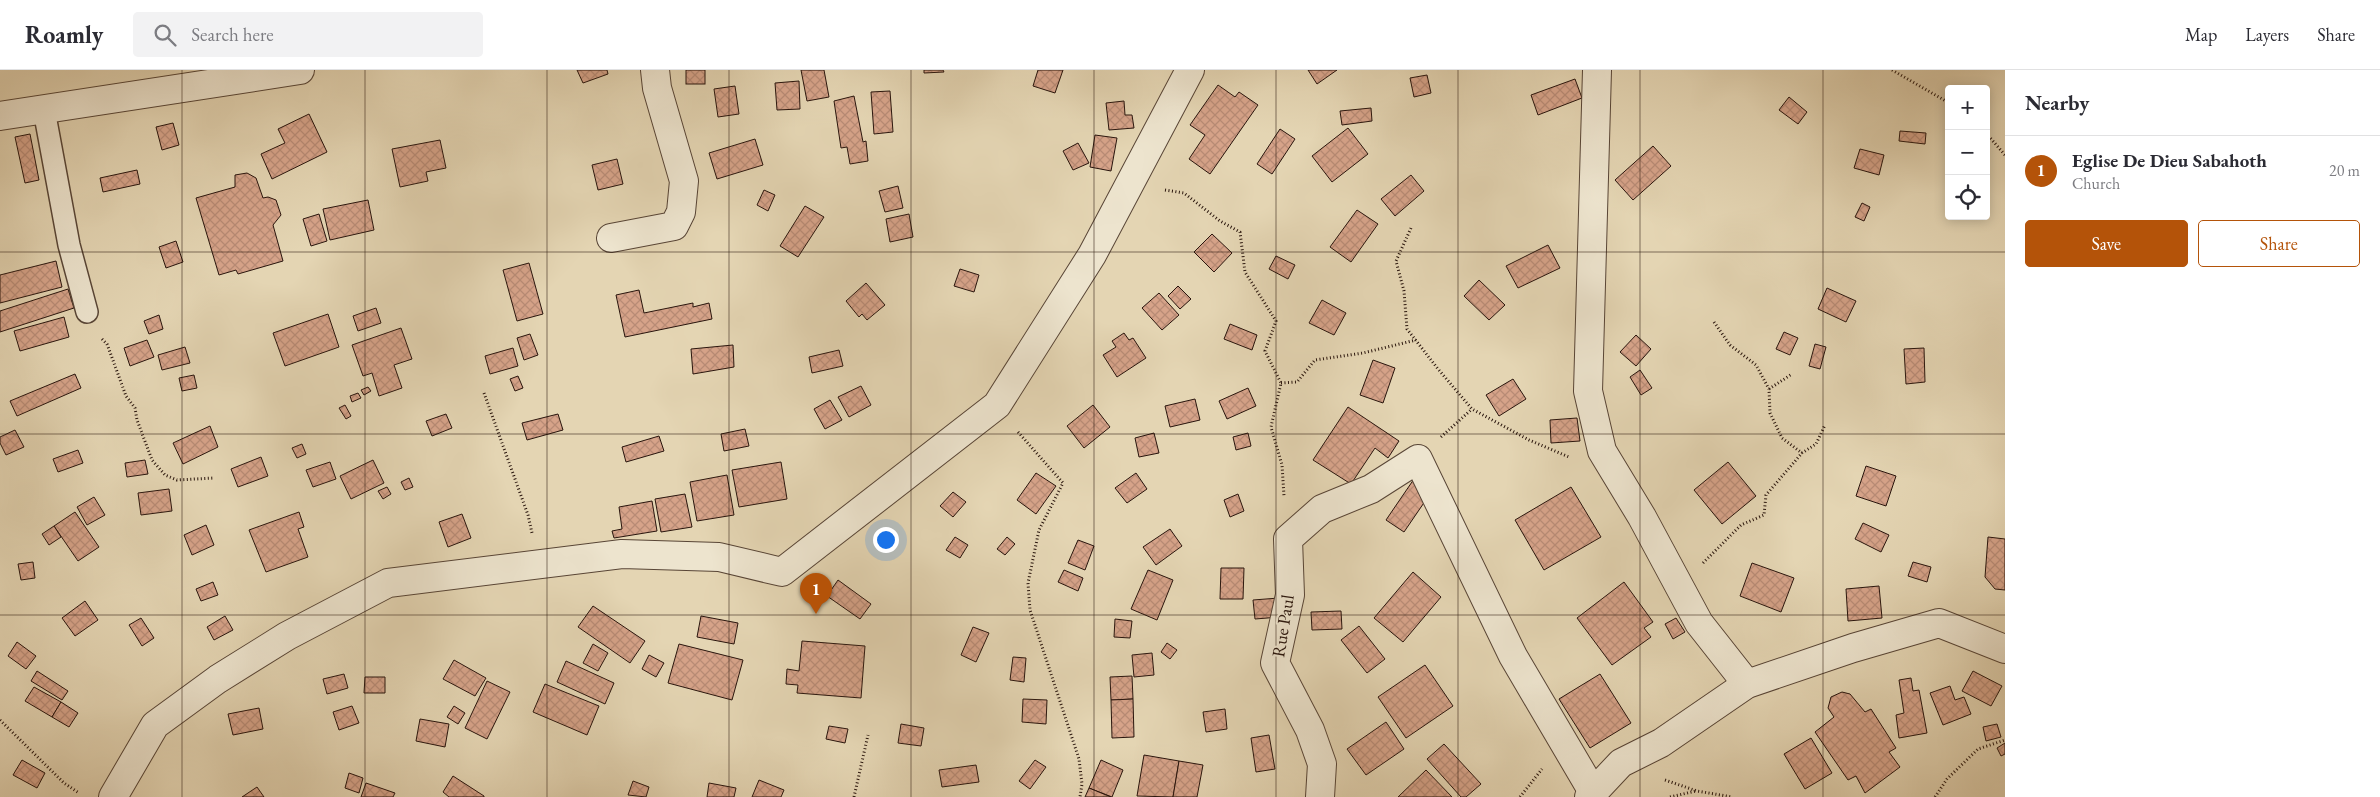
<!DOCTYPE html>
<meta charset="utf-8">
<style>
:root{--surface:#fff;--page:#f2f2f3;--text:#2b2b33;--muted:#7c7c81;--line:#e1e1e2;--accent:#b45309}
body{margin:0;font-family:"EB Garamond",serif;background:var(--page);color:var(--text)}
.controls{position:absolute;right:15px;top:15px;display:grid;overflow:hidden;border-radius:5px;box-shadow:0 2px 12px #0003}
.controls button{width:45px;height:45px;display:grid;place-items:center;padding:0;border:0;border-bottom:1px solid var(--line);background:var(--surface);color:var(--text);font:25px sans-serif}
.you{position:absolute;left:885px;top:469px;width:18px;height:18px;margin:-12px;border:4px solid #fff;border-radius:50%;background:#1a73e8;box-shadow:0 0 0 8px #1a73e833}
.badge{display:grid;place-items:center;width:32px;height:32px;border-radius:50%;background:var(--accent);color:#fff;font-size:16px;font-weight:700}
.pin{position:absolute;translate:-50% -41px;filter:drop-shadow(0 1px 2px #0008)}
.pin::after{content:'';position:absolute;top:26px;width:18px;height:15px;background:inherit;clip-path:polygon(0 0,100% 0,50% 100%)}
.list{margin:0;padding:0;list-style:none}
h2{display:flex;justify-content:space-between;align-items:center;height:65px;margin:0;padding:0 20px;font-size:21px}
h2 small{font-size:16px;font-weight:400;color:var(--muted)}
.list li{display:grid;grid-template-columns:32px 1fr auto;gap:15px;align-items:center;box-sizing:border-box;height:70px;padding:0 20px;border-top:1px solid var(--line)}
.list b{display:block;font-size:19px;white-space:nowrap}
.list p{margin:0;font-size:16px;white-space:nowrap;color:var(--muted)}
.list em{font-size:16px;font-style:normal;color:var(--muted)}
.actions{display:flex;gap:10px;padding:15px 20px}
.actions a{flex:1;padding:11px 0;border:1px solid var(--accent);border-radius:5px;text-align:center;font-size:18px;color:var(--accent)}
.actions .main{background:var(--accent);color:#fff}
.icon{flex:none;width:28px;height:28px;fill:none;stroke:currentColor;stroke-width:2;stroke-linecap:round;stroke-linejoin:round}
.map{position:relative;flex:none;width:2005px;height:727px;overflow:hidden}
header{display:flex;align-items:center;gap:30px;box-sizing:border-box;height:70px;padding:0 25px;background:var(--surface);border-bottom:1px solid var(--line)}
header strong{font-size:24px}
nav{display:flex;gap:28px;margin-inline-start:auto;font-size:18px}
.search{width:350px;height:45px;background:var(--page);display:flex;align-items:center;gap:12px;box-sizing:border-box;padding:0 18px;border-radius:5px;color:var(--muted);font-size:19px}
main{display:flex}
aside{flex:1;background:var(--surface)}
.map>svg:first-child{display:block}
.building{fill:url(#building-cross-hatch);stroke:#29150d}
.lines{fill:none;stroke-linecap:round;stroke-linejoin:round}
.service-casing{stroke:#584536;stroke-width:24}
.minor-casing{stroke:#584536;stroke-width:30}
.path{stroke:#29150d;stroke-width:3;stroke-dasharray:1 2.5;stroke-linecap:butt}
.service{stroke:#ede4ce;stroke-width:21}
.minor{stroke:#ede4ce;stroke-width:28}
.grid{fill:none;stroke:#29150d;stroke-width:1;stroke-opacity:0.55}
.labels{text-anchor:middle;stroke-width:4;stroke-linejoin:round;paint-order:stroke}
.street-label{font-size:18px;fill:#29150d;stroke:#ede4ce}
</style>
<header>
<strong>Roamly</strong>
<div class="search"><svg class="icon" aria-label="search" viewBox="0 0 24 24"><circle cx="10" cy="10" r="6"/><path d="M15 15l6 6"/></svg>Search here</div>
<nav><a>Map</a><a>Layers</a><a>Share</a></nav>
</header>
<main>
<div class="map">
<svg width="2005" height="727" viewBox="0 0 2005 727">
<defs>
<pattern id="building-cross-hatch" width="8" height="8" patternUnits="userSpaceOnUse" patternTransform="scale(1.25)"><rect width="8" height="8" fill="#d6a389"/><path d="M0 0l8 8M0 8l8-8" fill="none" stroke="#b88b75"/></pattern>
</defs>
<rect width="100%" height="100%" fill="#e4d5b3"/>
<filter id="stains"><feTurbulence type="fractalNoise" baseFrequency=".004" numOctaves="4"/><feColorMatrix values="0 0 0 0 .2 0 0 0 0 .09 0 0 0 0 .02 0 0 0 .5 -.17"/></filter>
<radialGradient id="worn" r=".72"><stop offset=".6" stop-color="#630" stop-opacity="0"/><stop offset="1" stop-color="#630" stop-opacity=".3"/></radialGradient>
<g class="building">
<polygon points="577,0 607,0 608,4 583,13"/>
<rect x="686" y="0" width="19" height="14"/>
<polygon points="801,0 824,0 829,27 807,31"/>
<polygon points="924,0 943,0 944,2 924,3"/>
<polygon points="1038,0 1063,0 1055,23 1033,16"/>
<polygon points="1308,0 1337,0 1317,14"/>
<polygon points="1427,5 1431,23 1414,27 1410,8"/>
<polygon points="1575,9 1582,28 1538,45 1531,25"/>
<polygon points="799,11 800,39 777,40 775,13"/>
<polygon points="1218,15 1235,27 1239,22 1258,35 1210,104 1189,89 1205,65 1190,55"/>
<polygon points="735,16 739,44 718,47 714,19"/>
<polygon points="890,21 893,62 874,64 871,22"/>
<polygon points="854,26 863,72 866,71 868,91 850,94 847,77 841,78 834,31"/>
<polygon points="1789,27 1807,42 1798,54 1779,40"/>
<polygon points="1124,31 1125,45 1132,45 1134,58 1109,60 1106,33"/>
<polygon points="1371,38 1372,51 1342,55 1340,41"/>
<polygon points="309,44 327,82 272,109 261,84 285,73 278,59"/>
<polygon points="173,53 179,75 162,80 156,57"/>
<polygon points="1348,58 1368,84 1332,112 1312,86"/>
<polygon points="1280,59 1295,69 1272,104 1257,94"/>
<polygon points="1900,61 1926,63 1925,74 1899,71"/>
<polygon points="30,64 39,110 25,113 15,67"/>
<polygon points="1095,65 1117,68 1111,101 1090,97"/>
<polygon points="755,69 763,95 717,109 709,83"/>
<polygon points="440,70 446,98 426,102 428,111 400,117 392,79"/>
<polygon points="1078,73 1089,93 1073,100 1063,81"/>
<polygon points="1653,76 1671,96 1633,130 1615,110"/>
<polygon points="1860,79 1884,85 1879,105 1854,98"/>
<polygon points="617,89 623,114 598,120 592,95"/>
<polygon points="137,100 140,114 103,122 100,108"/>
<polygon points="247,103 256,108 263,128 268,127 276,130 281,145 273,155 283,191 238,204 236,200 219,205 196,128 235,117 235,105"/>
<polygon points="1411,105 1424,121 1395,146 1381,129"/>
<polygon points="898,116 903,138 885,142 879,121"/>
<polygon points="764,120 775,125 768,141 757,135"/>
<polygon points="368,130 374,160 330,170 323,139"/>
<polygon points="1862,133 1870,137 1864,151 1855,147"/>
<polygon points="805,136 824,147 798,187 780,176"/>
<polygon points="1357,140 1378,154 1351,192 1330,177"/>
<polygon points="319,144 327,171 311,176 303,149"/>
<polygon points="909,144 913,167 890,172 886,149"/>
<polygon points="1212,164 1232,183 1214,202 1194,182"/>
<polygon points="176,171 183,192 166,198 159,177"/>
<polygon points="1548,175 1560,198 1518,218 1506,196"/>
<polygon points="1276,186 1295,195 1288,209 1269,199"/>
<polygon points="56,191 62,217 0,233 0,205"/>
<polygon points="529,193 543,244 517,251 503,200"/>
<polygon points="960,199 979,205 974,222 954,216"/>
<polygon points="1479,210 1505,235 1489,250 1464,226"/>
<polygon points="866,213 885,235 867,250 862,244 859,247 846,231"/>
<polygon points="1178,216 1191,229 1180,239 1168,226"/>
<polygon points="1827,218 1856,231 1846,252 1818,239"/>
<polygon points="68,219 74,238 0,262 0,241"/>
<polygon points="639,220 644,243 693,233 693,237 709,233 712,249 625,267 616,225"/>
<polygon points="1159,223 1179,245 1162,260 1142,238"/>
<polygon points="1322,230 1346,243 1334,265 1309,253"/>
<polygon points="376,238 381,253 358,261 353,246"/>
<polygon points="328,244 339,277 285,296 273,263"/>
<polygon points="159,245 163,259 149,264 144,251"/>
<polygon points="64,247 69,267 20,281 14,261"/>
<polygon points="1230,254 1257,265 1252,280 1224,269"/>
<polygon points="401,258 412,289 394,295 402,318 379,326 372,303 363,306 352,275"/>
<polygon points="1784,262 1798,268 1790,285 1776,279"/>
<polygon points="1124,263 1129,270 1133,268 1146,288 1117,307 1103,285 1116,277 1112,271"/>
<polygon points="530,264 538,285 524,290 517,268"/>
<polygon points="1636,265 1651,279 1636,296 1620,282"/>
<polygon points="147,270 154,287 130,296 124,278"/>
<polygon points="1815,274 1826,277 1820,299 1809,296"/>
<polygon points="733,275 734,297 693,304 691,279"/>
<polygon points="185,277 190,293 162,300 158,285"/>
<polygon points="513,278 518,296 490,304 485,286"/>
<polygon points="1924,278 1925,312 1906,314 1904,279"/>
<polygon points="839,280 843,296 812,303 809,287"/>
<polygon points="1373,290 1395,298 1383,333 1360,325"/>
<polygon points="1640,300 1652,318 1641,325 1630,307"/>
<polygon points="75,304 81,318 17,346 10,331"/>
<polygon points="194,305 197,318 182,321 179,308"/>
<polygon points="518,306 523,318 515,321 510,309"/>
<polygon points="1513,309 1526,329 1499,346 1486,325"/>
<polygon points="861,316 871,335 849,347 838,327"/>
<polygon points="368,317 371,321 364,325 361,320"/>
<polygon points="1248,318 1256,336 1227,349 1219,331"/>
<polygon points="358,323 361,328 352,332 350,326"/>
<polygon points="1195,329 1200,350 1170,357 1165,336"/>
<polygon points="830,330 842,350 825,359 814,339"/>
<polygon points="345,335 351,346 346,349 339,338"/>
<polygon points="1093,335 1110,357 1084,378 1067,356"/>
<polygon points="1348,337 1399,371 1388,388 1375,378 1351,414 1313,390"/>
<polygon points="446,344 452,358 432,366 426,351"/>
<polygon points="558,344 563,360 527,370 522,353"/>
<polygon points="1577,348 1580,371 1551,373 1550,350"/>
<polygon points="210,356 218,377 183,394 173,373"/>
<polygon points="745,359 749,376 724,381 721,364"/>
<polygon points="15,360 24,377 6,385 0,373 0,367"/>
<polygon points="1154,363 1159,383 1139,387 1135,368"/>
<polygon points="1248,363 1251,376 1236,380 1233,367"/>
<polygon points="659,366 664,381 626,392 622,377"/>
<polygon points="302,374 306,384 297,388 292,378"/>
<polygon points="78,380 83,393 58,402 53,389"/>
<polygon points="261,387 268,406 238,417 231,399"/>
<polygon points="145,390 148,404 127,407 125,393"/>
<polygon points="373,390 384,413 351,429 340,406"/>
<polygon points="330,392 336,409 313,417 306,400"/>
<polygon points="781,392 787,429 739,437 732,400"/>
<polygon points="1728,392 1756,426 1722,454 1694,420"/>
<polygon points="1866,396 1896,406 1886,436 1856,426"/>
<polygon points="1036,403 1056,416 1036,444 1017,430"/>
<polygon points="1136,403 1147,419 1127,433 1115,418"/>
<polygon points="727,405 734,445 697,451 690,412"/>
<polygon points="409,408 413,417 405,420 401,412"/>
<polygon points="1414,409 1432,421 1404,462 1386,450"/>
<polygon points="387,417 391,424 383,429 378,421"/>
<polygon points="1571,417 1601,467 1544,500 1515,450"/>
<polygon points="169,419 172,441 141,445 138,423"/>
<polygon points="953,422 966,432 953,447 940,436"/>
<polygon points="685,424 692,457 661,462 655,429"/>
<polygon points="1238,424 1244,441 1230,447 1224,430"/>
<polygon points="94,427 105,445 87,455 77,437"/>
<polygon points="652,431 657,461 614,468 612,461 622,459 619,437"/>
<polygon points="75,442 99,477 78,491 54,456"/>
<polygon points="299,442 304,457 298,459 308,487 266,502 249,460"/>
<polygon points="462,444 471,468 448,477 439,452"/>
<polygon points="1863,453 1889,465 1881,482 1855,469"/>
<polygon points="206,455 214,475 192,485 184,465"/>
<polygon points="54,456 61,467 49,475 42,464"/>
<polygon points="1170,459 1182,476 1156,495 1143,477"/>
<polygon points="955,467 968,475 960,488 946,480"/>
<polygon points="1007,467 1015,474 1005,485 997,479"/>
<polygon points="1988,467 2005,469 2005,520 1995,519 1985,507"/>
<polygon points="1078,470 1094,476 1085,500 1068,493"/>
<polygon points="33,492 35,508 21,510 18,494"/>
<polygon points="1913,492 1931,497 1927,512 1908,506"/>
<polygon points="1752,493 1794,508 1781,542 1740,526"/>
<polygon points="1221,498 1244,498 1243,529 1220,529"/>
<polygon points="1064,500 1083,508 1078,521 1058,512"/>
<polygon points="1148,500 1173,510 1157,550 1131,539"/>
<polygon points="1413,502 1441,527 1403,572 1374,548"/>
<polygon points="838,510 871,534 860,549 827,526"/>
<polygon points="213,512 218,525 201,531 196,519"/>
<polygon points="1624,512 1653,552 1644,558 1651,567 1612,595 1577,548"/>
<polygon points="1879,516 1882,548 1848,551 1846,519"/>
<polygon points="1279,528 1280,547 1255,549 1253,530"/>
<polygon points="85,531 98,550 75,566 62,548"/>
<polygon points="593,536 645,571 630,593 578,557"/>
<polygon points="1341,541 1342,559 1312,560 1311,542"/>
<polygon points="225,546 233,560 214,570 207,557"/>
<polygon points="701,546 738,553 734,574 697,567"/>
<polygon points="141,548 154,568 142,576 129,555"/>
<polygon points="1676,548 1685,562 1673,569 1665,554"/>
<polygon points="1115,549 1132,551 1130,568 1114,567"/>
<polygon points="1359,556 1385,589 1367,603 1341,570"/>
<polygon points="973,557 989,563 976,592 961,585"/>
<polygon points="802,571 865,576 861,628 797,623 798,615 786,614 787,599 799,601"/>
<polygon points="17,572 36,586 26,599 8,586"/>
<polygon points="1167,573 1177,580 1170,589 1161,582"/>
<polygon points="593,574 608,583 598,601 583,593"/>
<polygon points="679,574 743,590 732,630 668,613"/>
<polygon points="1152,583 1154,605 1134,607 1132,585"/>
<polygon points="649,585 664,593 656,607 642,599"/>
<polygon points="1013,587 1026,588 1024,612 1010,610"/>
<polygon points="454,590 486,608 475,626 443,609"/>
<polygon points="566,591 614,613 605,634 557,612"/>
<polygon points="1425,595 1453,636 1406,668 1378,627"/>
<polygon points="37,601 68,621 62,630 31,611"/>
<polygon points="1973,601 2002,616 1991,636 1962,621"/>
<polygon points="344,604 348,618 327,624 323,609"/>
<polygon points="1600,604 1631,653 1590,678 1559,629"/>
<polygon points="1132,606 1133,629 1111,630 1110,607"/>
<polygon points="365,607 385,607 385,623 364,623"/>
<polygon points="1911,608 1913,621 1919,620 1927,663 1899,668 1896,645 1904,643 1899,610"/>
<polygon points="487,611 510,622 487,669 465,658"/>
<polygon points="545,614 599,636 587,665 533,642"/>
<polygon points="1950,616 1955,630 1964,627 1971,644 1943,655 1930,623"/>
<polygon points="34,617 61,632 52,647 25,631"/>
<polygon points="1842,622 1850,624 1865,642 1871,639 1896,678 1889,682 1900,697 1865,723 1856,706 1848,710 1815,662 1834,647 1828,638 1831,627"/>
<polygon points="1023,629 1047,630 1046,654 1022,652"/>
<polygon points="1133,629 1134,667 1112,668 1111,630"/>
<polygon points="61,632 78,643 69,657 52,647"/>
<polygon points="352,636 359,653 339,660 333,642"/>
<polygon points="454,636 465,643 458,654 447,647"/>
<polygon points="259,638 263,659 233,665 228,644"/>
<polygon points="1225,639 1227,659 1206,662 1203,642"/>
<polygon points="420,649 449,654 445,677 416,671"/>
<polygon points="1386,652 1404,679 1366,705 1347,679"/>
<polygon points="901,654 924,658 921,676 898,673"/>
<polygon points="1997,654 2001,667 1986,671 1983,657"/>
<polygon points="829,656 848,659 845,673 826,669"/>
<polygon points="1269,665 1275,699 1256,702 1251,668"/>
<polygon points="1811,668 1832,703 1805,719 1784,684"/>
<polygon points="2005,673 2005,684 2001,686 1997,678"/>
<polygon points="1444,674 1481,714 1466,727 1461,727 1427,689"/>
<polygon points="1144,685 1179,691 1173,727 1137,726"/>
<polygon points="22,690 45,703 37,718 13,705"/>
<polygon points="1035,690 1046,697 1030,719 1019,711"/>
<polygon points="1101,690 1123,700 1112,727 1089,718"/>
<polygon points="1179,691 1203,695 1197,727 1173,727"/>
<polygon points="976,695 979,712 942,717 939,700"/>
<polygon points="1426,700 1452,727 1398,727"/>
<polygon points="349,703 363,708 359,723 345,718"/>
<polygon points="453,706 484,726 484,727 449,727 443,722"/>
<polygon points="759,710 784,720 781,727 752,727"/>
<polygon points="633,711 649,717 646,727 628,725"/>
<polygon points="366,713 395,723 393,727 361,727"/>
<polygon points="709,713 736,718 734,727 707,727"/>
<polygon points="257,717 264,727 242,727"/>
<polygon points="1089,718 1111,727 1085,727"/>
</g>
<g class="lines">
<g class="service-casing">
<polyline id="service" points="44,40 69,175 87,242"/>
</g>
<g class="minor-casing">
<g id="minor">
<polyline points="1597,0 1588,321 1602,381 1642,447 1699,553 1747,614"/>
<polyline points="0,46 300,0"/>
<polyline points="611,168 674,156 681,142 684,111 657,18 655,0"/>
<polyline points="113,727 155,655 218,609 287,566 388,513 622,484 719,487 782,502 997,335 1092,185 1190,0"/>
<polyline points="1320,727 1322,694 1310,660 1275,593 1290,525 1288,469 1322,439 1371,419 1418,389 1513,586 1593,722"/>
<polyline points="1589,727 1621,693 1661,673 1747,614 1853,578 1939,553 2005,579"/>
</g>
</g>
<g class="path">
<polyline points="1892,0 1949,33"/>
<polyline points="1986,63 2005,85"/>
<polyline points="1165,120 1184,123 1220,151 1240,162 1245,202 1276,251 1265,281 1281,313 1271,357 1282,395 1284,426"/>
<polyline points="1411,158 1396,191 1404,221 1407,259 1438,299 1472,339 1529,370 1569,387"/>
<polyline points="1714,252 1730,275 1756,295 1769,319 1770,343 1782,368 1802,383"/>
<polyline points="102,269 107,274 126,326 135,338 137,350 152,390 165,405 177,410 214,408"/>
<polyline points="1281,313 1297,312 1315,290 1363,283 1416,270"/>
<polyline points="1769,319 1792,304"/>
<polyline points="484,323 528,445 532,463"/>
<polyline points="1018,362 1063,413 1039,460 1028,513 1030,540 1079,689 1082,714 1080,727"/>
<polyline points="1441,367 1472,339"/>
<polyline points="1703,493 1741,455 1764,445 1766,425 1802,383 1816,374 1825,355"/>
<polyline points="0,650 64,713 79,723"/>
<polyline points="1665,710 1697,721 1732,727"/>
<polyline points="854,727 868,665"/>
<polyline points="1520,727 1542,699"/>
<polyline points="1670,727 1696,721"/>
<polyline points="1935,727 1947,709 1978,679 2005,670"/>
</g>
<use href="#service" class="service"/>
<use href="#minor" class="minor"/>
</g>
<path class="grid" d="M182,0V727M365,0V727M547,0V727M729,0V727M911,0V727M1094,0V727M1276,0V727M1458,0V727M1640,0V727M1823,0V727M0,182H2005M0,364H2005M0,545H2005"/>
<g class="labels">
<g class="street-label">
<text transform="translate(1283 556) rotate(-81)" y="6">Rue Paul</text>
</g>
</g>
<rect width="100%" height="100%" filter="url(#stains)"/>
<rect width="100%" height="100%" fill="url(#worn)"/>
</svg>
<div class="controls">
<button>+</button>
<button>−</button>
<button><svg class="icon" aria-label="locate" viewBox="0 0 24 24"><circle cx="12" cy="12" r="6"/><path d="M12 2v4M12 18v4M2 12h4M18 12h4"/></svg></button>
</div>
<div class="you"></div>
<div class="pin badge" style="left:816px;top:544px">1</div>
</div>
<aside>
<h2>Nearby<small></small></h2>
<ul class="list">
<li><span class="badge">1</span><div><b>Eglise De Dieu Sabahoth</b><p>Church</p></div><em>20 m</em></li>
</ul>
<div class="actions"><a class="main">Save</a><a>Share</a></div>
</aside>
</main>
